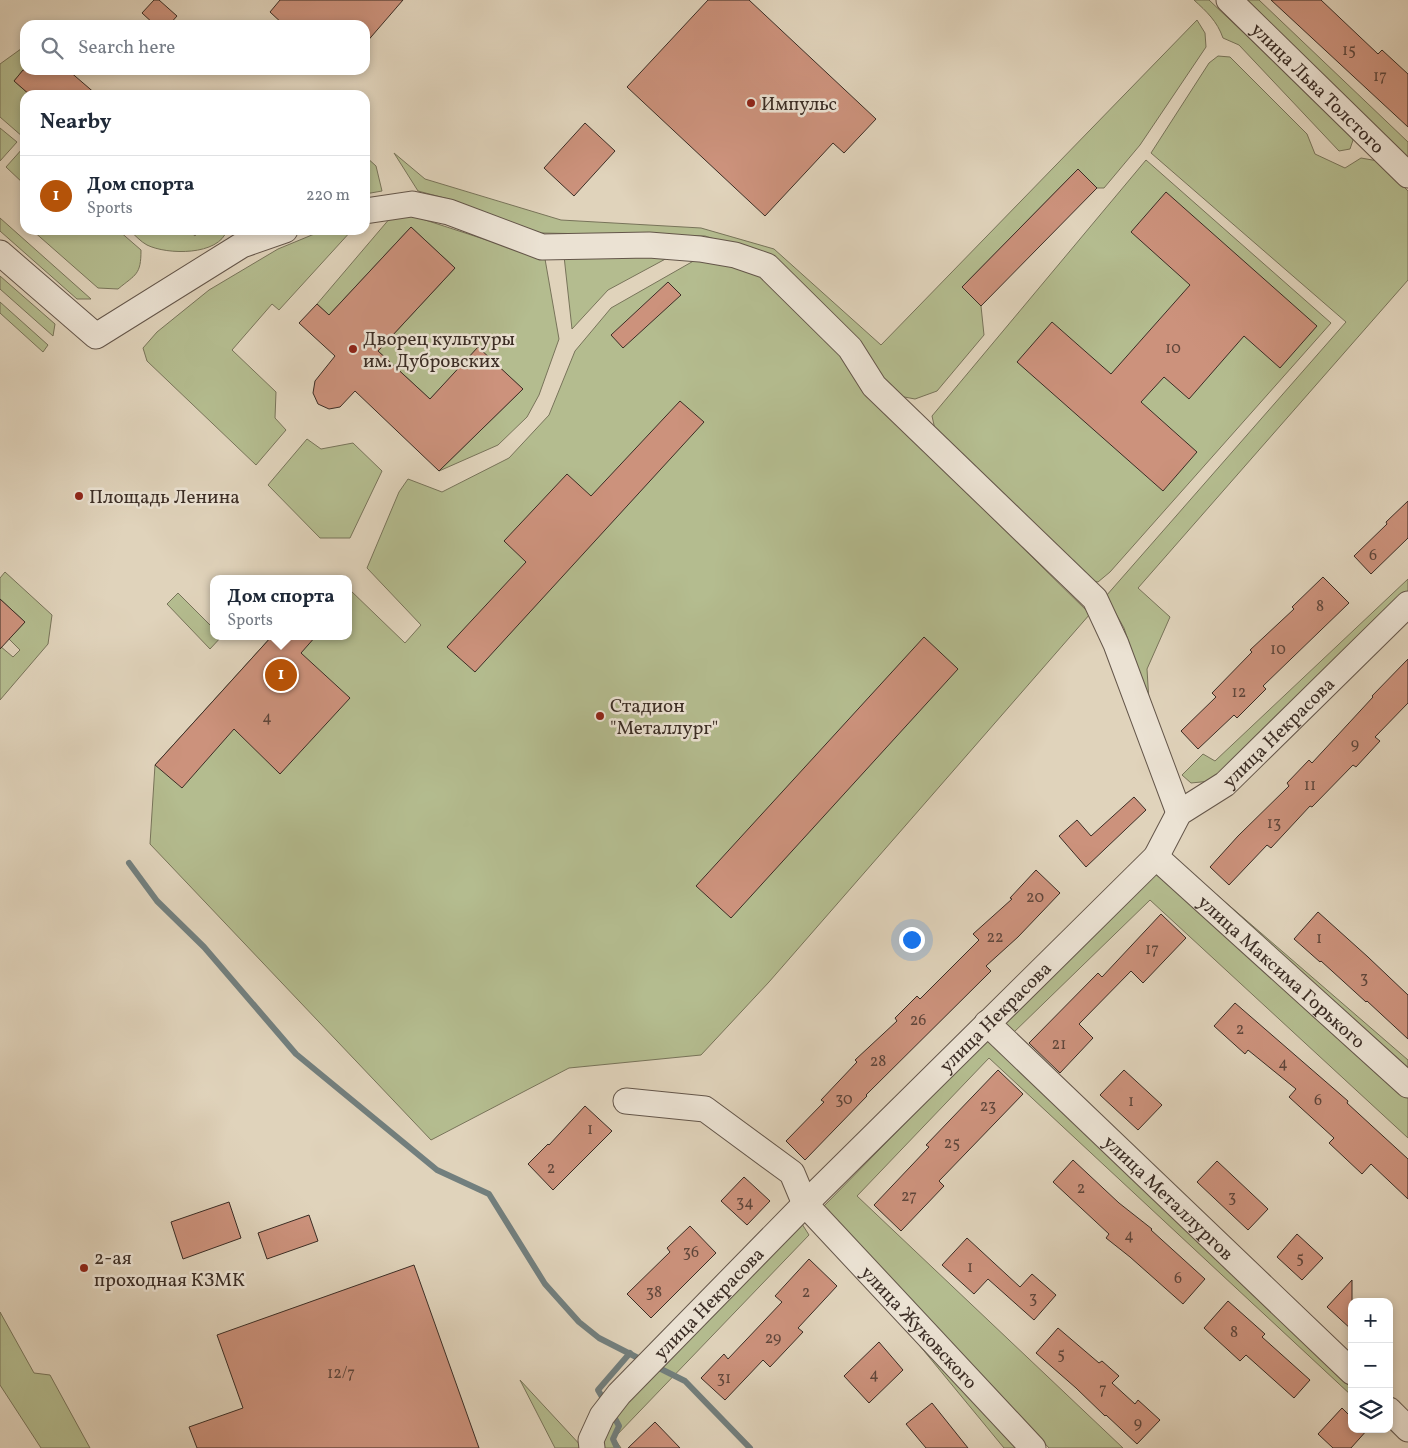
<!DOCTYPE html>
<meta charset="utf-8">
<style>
:root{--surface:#fff;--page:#f2f2f3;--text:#1f2937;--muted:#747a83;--line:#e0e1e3;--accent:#b45309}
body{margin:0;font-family:Vollkorn,serif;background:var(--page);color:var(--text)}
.controls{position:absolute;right:15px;bottom:15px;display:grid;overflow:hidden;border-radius:10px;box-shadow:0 2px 8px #0003}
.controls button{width:45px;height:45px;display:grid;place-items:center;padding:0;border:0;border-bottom:1px solid var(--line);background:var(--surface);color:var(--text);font:25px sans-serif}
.you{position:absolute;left:911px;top:939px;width:18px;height:18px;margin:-12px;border:4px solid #fff;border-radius:50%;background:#1a73e8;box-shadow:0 0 0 8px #1a73e833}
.badge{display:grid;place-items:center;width:32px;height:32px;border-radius:50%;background:var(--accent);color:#fff;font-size:16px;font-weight:700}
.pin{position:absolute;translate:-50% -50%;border:2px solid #fff;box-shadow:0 1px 5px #0006}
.popup{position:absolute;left:210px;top:575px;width:142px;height:65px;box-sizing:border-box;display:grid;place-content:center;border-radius:10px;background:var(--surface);filter:drop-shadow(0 1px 4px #0005);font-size:16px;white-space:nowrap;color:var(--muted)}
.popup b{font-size:19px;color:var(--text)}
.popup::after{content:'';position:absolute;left:50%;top:100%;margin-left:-10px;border:10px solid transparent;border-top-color:var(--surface)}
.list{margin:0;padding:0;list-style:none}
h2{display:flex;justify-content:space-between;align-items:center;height:65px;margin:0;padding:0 20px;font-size:21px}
h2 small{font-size:16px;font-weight:400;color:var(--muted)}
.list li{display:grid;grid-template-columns:32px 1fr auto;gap:15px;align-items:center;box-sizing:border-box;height:80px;padding:0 20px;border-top:1px solid var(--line)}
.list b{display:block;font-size:19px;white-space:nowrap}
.list p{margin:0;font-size:16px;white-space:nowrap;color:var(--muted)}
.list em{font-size:16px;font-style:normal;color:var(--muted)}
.icon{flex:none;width:28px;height:28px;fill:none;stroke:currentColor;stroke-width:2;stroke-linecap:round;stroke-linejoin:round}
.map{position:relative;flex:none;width:1408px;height:1448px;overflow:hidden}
.search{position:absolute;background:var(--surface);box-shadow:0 2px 8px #0003;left:20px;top:20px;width:350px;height:55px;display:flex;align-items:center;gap:12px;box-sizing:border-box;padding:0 18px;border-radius:15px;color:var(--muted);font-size:19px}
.panel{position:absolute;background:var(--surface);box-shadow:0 2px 8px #0003;left:20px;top:90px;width:350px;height:145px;border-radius:15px}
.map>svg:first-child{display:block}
.green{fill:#b4bc8f;stroke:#78745a}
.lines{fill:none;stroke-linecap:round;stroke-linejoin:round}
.stream{stroke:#727f7e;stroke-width:6}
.building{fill:#cc927c;stroke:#3b2d25}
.minor-casing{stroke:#64564a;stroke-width:27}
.minor{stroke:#ebe2d3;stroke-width:25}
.poi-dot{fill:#8f2418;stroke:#ebe2d3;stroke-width:2}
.labels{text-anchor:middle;stroke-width:5;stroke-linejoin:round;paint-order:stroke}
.number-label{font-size:16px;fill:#5f463b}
.street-label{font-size:19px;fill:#3b2d25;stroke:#ebe2d3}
.poi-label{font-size:19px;fill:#3b2d25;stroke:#ebe2d3;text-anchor:start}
</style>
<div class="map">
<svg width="1408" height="1448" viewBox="0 0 1408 1448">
<rect width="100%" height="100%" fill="#e0d3bb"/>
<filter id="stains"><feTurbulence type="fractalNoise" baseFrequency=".004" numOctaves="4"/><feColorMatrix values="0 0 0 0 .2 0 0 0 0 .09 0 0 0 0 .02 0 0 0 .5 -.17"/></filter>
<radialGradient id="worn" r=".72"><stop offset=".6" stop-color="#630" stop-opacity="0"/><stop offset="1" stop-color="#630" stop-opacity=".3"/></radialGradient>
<g class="green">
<path d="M1194,0H1209L1354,137L1350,149L1339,151L1239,45L1223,38C1217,21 1207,12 1194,0Z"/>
<polygon points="1243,0 1259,0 1408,142 1408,163"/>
<polygon points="1197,20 1205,33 1206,47 1140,145 1104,188 1097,188 1078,169 962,287 981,306 984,335 937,391 915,399 899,396 769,256 705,236 540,233 452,200 418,191 394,153 425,179 561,220 701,228 774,249 881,345"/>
<polygon points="25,46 25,68 14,81 30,95 25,95 25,135 23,137 0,117 0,64"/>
<polygon points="1218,56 1230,57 1307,134 1315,154 1345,168 1361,158 1378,161 1408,191 1408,280 1138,588 1170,617 1147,669 1149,702 1124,628 1106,596 1346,322 1151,153 1209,63"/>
<polygon points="0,128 17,142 0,161"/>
<polygon points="23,148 25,150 25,185 6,167"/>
<polygon points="365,156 376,166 382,191 365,194"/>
<polygon points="1146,160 1331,323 1110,572 1098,582 1084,579 936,434 932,416"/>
<polygon points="413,216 545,259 559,339 539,395 527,417 498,445 439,471 523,389 478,348 430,399 378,351 455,268 411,227 329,315 317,304 391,217"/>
<polygon points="0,218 91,299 77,299 0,231"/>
<path d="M32,230H118L141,250C141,275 136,274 118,289L98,288Z"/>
<path d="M129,230H188L195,236L200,230H227C219,256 167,255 147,245C141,242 135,235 129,230Z"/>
<polygon points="324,230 352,230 279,310 272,304 232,350 276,392 275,418 286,430 256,465 147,361 143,348 157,332 209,290 278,249"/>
<polygon points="564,256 671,256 608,290 572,329"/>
<polygon points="697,259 732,265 764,278 841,353 861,389 1090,614 769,982 701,1055 569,1068 431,1140 150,844 155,765 272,636 348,636 349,589 405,643 421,625 367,568 399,492 408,479 442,492 509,458 549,415 575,351 611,308"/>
<polygon points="0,276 55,324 53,336 0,289"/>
<polygon points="0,302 48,345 43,352 0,313"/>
<polygon points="307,439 321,449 353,443 382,471 350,538 320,538 268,485"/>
<polygon points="5,572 52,615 48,644 0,700 0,646 13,657 20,650 9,639 25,622 0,599 0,578"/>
<polygon points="1408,579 1408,594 1211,781 1191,783 1182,775 1203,754 1215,761"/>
<polygon points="178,593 213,628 214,636 222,636 210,649 167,604"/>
<polygon points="1180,863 1408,1060 1408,1074"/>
<polygon points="1158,869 1408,1098 1408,1138 1150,900 1011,1035 1001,1027"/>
<polygon points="988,1039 1345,1382 1352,1389 1352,1396 989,1058 857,1196 1123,1448 1049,1448 822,1208"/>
<polygon points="802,1224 809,1235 614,1438 621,1448 602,1448 609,1420"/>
<polygon points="887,1306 1017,1448 1004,1448"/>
<polygon points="0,1312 34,1373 50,1375 90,1448 41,1448 0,1385"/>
<polygon points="520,1380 583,1448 555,1448"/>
</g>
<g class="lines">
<g class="stream">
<polyline points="129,863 157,901 204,947 296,1054 437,1170 489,1194 545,1284 579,1322 599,1338 644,1361"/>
<polyline points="655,1366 685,1381 750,1448"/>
<polyline points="605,1402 598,1390 630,1353"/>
<polyline points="612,1413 619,1426 613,1439 617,1448"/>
</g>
</g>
<g class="building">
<polygon points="154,0 159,0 177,16 169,25 155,25 142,13"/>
<polygon points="280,0 403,0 365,44 365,25 284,25 270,12"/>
<polygon points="708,0 749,0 876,119 844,153 833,143 765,216 627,87"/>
<polygon points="1271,0 1321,0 1378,54 1382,50 1408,74 1408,127"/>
<polygon points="23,70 68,70 97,95 30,95 14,81"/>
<polygon points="585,123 615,151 574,196 544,168"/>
<polygon points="1078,169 1097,188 981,306 962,287"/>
<polygon points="1166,192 1317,326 1280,368 1244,336 1189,399 1164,377 1141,402 1197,452 1163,491 1017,362 1052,322 1111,374 1190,285 1131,232"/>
<polygon points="411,227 455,268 378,351 430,399 478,347 523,389 439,471 355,391 340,407 329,409 318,404 313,393 315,381 335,356 299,323 317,304 329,315"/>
<polygon points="668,282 681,295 623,348 611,335"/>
<polygon points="680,401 704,422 475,672 447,647 526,562 504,541 567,474 591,496"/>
<polygon points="1408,501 1408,538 1371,574 1354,556 1387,524 1386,522"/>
<polygon points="1323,577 1349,603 1263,686 1266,689 1237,718 1234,715 1198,749 1181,731 1216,697 1212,693 1252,652 1250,650 1294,609 1292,607"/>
<polygon points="0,599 25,622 0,649"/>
<polygon points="272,636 316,636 301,653 350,698 280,774 234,729 182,788 155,765"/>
<polygon points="924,637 958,669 731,918 696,886"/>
<polygon points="1408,659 1408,703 1375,737 1380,741 1356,767 1353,765 1312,807 1310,806 1271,848 1267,845 1229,885 1210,867 1238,836 1289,786 1287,783 1309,760 1312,763 1373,697 1372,696"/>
<polygon points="1134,797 1146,810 1086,867 1059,836 1077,820 1091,836"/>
<polygon points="1036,870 1060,893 1018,937 986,966 991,971 866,1095 867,1096 805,1160 786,1141 824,1102 821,1100 857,1062 855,1060 897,1021 895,1018 917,996 920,999 979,940 973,934 1012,899 1010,898"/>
<polygon points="1318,912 1368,957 1408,995 1408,1039 1367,1001 1366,1002 1321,961 1320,962 1294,939"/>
<polygon points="1161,914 1186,938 1143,983 1131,971 1079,1024 1093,1038 1060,1073 1029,1043 1098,973 1102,977"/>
<polygon points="1235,1003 1348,1101 1347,1103 1408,1159 1408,1199 1371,1164 1362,1174 1329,1143 1334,1138 1289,1097 1296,1089 1248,1050 1245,1054 1214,1026"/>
<polygon points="998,1070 1023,1094 939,1181 944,1186 901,1231 874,1205 929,1147 926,1145"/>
<polygon points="1124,1070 1162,1105 1138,1130 1100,1095"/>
<polygon points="585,1106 612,1131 553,1190 528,1164 548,1144 549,1145"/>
<polygon points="1073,1160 1119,1203 1152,1229 1151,1230 1205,1279 1183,1304 1130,1257 1106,1238 1109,1234 1053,1182"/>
<polygon points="1217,1161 1268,1209 1248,1230 1197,1182"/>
<polygon points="744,1177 770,1201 747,1225 721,1201"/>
<polygon points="229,1202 241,1238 183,1259 171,1222"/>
<polygon points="309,1215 318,1241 267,1259 258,1233"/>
<polygon points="690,1226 716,1253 651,1318 627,1294 670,1252 667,1248"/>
<polygon points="1297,1234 1323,1258 1302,1280 1277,1257"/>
<polygon points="967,1238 1020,1287 1032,1274 1056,1295 1034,1320 988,1279 974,1294 942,1265"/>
<polygon points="809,1259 837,1286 798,1328 803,1332 770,1367 763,1360 725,1400 701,1378 724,1354 728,1359 782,1302 775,1296"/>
<polygon points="414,1265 479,1448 197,1448 189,1427 243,1408 217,1335"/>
<polygon points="1352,1280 1352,1330 1327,1307"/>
<polygon points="1228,1301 1265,1334 1262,1337 1310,1380 1294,1398 1246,1355 1240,1361 1204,1328"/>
<polygon points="1058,1328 1099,1363 1102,1361 1119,1376 1112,1383 1135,1404 1138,1400 1160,1420 1137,1444 1106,1415 1105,1416 1076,1388 1036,1353"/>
<polygon points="879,1342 903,1370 869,1403 844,1376"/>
<polygon points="932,1403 968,1448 926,1448 906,1424"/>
<polygon points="1342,1408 1352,1418 1352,1429 1368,1429 1351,1448 1333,1448 1318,1434"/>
<polygon points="655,1422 680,1448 628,1448"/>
</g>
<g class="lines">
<g class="minor-casing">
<g id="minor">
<path id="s1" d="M1229,0L1408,175"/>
<polyline points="365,211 412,204 449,212 542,247 649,245 700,249 735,255 767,266 850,348 874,386 1095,599 1116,644 1179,813"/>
<polyline points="0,253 96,336 242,245 285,230"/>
<path id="s2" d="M1156,857L1408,1085"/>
<path id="s3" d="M987,1023L1352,1372"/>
<path id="s4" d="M626,1101L705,1109L792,1173L805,1204L1033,1448"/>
<polyline points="1389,1410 1408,1429"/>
<path id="s5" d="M592,1448L591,1440L602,1416L619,1394L805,1204L1156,857L1179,813L1225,784L1408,604"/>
</g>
</g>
<use href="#minor" class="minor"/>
</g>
<g class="poi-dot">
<circle cx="751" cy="103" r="5"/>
<circle cx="353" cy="349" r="5"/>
<circle cx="79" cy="496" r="5"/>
<circle cx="600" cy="716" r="5"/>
<circle cx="84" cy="1268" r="5"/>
</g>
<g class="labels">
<g class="number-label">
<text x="1349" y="55">15</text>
<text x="1380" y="81">17</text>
<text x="1173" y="353">10</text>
<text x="1373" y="560">6</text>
<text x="1320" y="611">8</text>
<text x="1278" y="654">10</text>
<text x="1239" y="697">12</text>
<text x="267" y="722">4</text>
<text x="1355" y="749">9</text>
<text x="1310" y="790">11</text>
<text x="1274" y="828">13</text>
<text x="1035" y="902">20</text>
<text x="995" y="942">22</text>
<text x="1319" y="943">1</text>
<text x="1152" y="954">17</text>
<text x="1364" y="983">3</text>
<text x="918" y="1025">26</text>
<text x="1240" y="1034">2</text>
<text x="1059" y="1049">21</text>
<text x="878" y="1066">28</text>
<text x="1283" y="1068">4</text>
<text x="844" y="1104">30</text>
<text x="1318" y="1105">6</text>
<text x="1131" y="1106">1</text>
<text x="988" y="1111">23</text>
<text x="590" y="1134">1</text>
<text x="952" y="1148">25</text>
<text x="551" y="1173">2</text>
<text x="1081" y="1193">2</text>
<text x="909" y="1201">27</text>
<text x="1232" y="1202">3</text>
<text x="745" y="1207">34</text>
<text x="1129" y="1240">4</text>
<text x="691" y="1257">36</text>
<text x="1300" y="1263">5</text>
<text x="970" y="1272">1</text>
<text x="1178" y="1283">6</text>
<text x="654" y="1297">38</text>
<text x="806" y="1297">2</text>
<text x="1033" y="1303">3</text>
<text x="1234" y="1337">8</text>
<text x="773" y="1343">29</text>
<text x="1061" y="1359">5</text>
<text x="341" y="1378">12/7</text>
<text x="874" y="1379">4</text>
<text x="724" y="1383">31</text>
<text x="1103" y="1394">7</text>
<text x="1138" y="1428">9</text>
</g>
<g class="street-label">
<text dy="7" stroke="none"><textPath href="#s1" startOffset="125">улица Льва Толстого</textPath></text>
<text dy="7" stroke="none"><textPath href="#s5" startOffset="1000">улица Некрасова</textPath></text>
<text dy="7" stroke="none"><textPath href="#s2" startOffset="170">улица Максима Горького</textPath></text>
<text dy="7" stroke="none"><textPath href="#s5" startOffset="595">улица Некрасова</textPath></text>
<text dy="7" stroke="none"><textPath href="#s3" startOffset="252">улица Металлургов</textPath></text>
<text dy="7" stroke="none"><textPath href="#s5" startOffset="190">улица Некрасова</textPath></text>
<text dy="7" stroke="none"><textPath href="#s4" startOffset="389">улица Жуковского</textPath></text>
</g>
<g class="poi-label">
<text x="761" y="110">Импульс</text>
<text x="363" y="345">Дворец культуры<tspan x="363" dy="22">им. Дубровских</tspan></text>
<text x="89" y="503">Площадь Ленина</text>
<text x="610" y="712">Стадион<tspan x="610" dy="22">"Металлург"</tspan></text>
<text x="94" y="1264">2-ая<tspan x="94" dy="22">проходная КЗМК</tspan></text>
</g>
</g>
<rect width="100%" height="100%" filter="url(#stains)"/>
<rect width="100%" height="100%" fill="url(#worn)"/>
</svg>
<div class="controls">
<button>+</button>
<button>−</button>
<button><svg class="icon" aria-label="layers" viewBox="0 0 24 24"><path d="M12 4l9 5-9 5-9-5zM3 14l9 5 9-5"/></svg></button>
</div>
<div class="you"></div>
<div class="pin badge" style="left:281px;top:675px">1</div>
<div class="popup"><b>Дом спорта</b>Sports</div>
<div class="search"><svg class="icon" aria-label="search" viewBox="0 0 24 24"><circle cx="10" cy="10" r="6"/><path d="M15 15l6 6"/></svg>Search here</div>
<section class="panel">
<h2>Nearby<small></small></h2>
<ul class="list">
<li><span class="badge">1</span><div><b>Дом спорта</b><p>Sports</p></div><em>220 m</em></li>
</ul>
</section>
</div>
